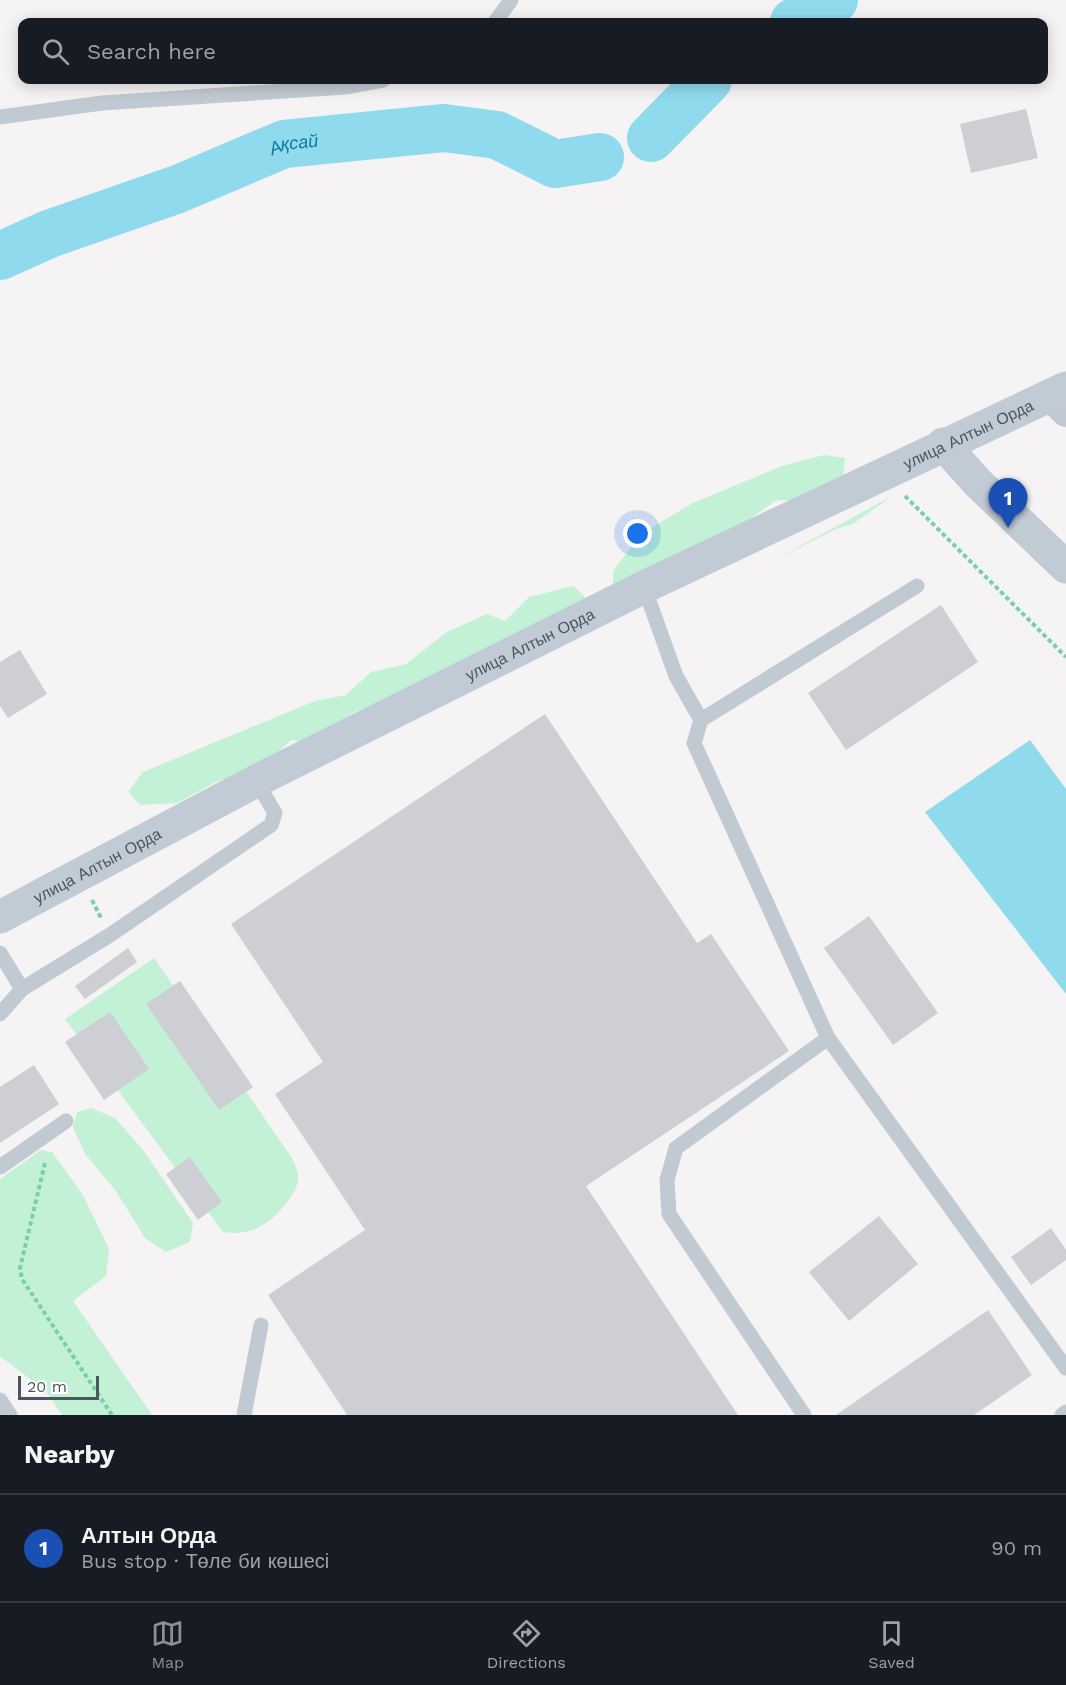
<!DOCTYPE html>
<meta charset="utf-8">
<style>
:root{--surface:#171b24;--page:#20242c;--text:#f1f3f6;--muted:#9ea1a6;--line:#363941;--accent:#8c9099}
body{margin:0;font-family:"Work Sans",sans-serif;background:var(--page);color:var(--text)}
.scale{position:absolute;left:18px;bottom:15px;width:81px;box-sizing:border-box;padding-left:6px;border:3px solid #4a5661;border-top:0;font-size:16px;line-height:21px;white-space:nowrap;color:#4a5661;-webkit-text-stroke:4px #fff;paint-order:stroke}
.you{position:absolute;left:638px;top:534px;width:21px;height:21px;margin:-15px;border:4px solid #fff;border-radius:50%;background:#1a73e8;box-shadow:0 0 0 9px #1a73e833}
.badge{display:grid;place-items:center;width:39px;height:39px;border-radius:50%;background:var(--accent);color:#fff;font-size:20px;font-weight:700}
.pin{position:absolute;translate:-50% -50px;filter:drop-shadow(0 2px 3px #0008)}
.pin::after{content:'';position:absolute;top:32px;width:21px;height:18px;background:inherit;clip-path:polygon(0 0,100% 0,50% 100%)}
.list{margin:0;padding:0;list-style:none}
h2{display:flex;justify-content:space-between;align-items:center;height:78px;margin:0;padding:0 24px;font-size:26px}
h2 small{font-size:20px;font-weight:400;color:var(--muted)}
.list li{display:grid;grid-template-columns:39px 1fr auto;gap:18px;align-items:center;box-sizing:border-box;height:108px;padding:0 24px;border-top:2px solid var(--line)}
.list b{display:block;font-size:22px;white-space:nowrap}
.list p{margin:0;font-size:20px;white-space:nowrap;color:var(--muted)}
.list em{font-size:20px;font-style:normal;color:var(--muted)}
.icon{flex:none;width:33px;height:33px;fill:none;stroke:currentColor;stroke-width:2;stroke-linecap:round;stroke-linejoin:round}
.map{position:relative;flex:none;width:1066px;height:1415px;overflow:hidden}
.search{position:absolute;background:var(--surface);box-shadow:0 3px 15px #0003;left:18px;right:18px;top:18px;height:66px;display:flex;align-items:center;gap:15px;box-sizing:border-box;padding:0 21px;border-radius:12px;color:var(--muted);font-size:22px}
.sheet{height:186px;background:var(--surface)}
nav{display:flex;justify-content:space-around;align-items:center;box-sizing:border-box;height:84px;border-top:2px solid var(--line);background:var(--surface);font-size:16px;color:var(--muted)}
nav a{display:grid;justify-items:center;gap:3px}
nav .on{color:var(--accent)}
.map>svg:first-child{display:block}
.green{fill:#c3f1d5}
.water{fill:#90daee}
.lines{fill:none;stroke-linecap:round;stroke-linejoin:round}
.river{stroke:#90daee;stroke-width:48}
.building{fill:#cdcfd5}
.path{stroke:#7ad0a6;stroke-width:4;stroke-dasharray:4.5 3;stroke-linecap:butt}
.service{stroke:#c1cad2;stroke-width:15}
.minor{stroke:#c1cad2;stroke-width:28}
.secondary{stroke:#c1cbd6;stroke-width:33}
.labels{text-anchor:middle;stroke-width:4.5;stroke-linejoin:round;paint-order:stroke}
.street-label{font-size:16px;fill:#4a5661;stroke:#fff}
.water-label{font-size:18px;font-style:italic;fill:#0c7c9b;stroke:#fff}
</style>
<div class="map">
<svg width="1066" height="1415" viewBox="0 0 1066 1415">
<rect width="100%" height="100%" fill="#f5f3f3"/>
<g class="green">
<polygon points="824,455 845,458 843,479 801,501 776,500 749,520 613,590 613,571 641,534 693,503 782,466"/>
<polygon points="892,496 853,524 836,529 773,561"/>
<path d="M573,586L585,597L581,609L379,706C371,708 362,709 355,712C326,727 332,745 291,740L273,757L253,770L216,782L177,803L140,805L128,792L143,772L315,701L346,695L371,672L406,664L447,632L487,614L505,621L529,597Z"/>
<path d="M154,958L292,1158C294,1163 298,1171 298,1176C299,1186 292,1195 287,1202C270,1224 251,1237 223,1232L65,1019Z"/>
<polygon points="91,1108 115,1118 143,1150 193,1223 190,1242 166,1252 145,1238 116,1191 85,1154 73,1127 77,1112"/>
<polygon points="41,1150 52,1152 83,1195 109,1249 106,1276 73,1301 152,1415 62,1415 46,1391 0,1356 0,1179"/>
</g>
<polygon class="water" points="1030,740 1066,789 1066,994 925,812"/>
<g class="lines">
<g class="river">
<polyline points="794,22 834,0"/>
<polyline points="651,138 708,80"/>
<path id="s1" d="M0,256L49,234L178,189L284,144L444,128L497,135L555,164L600,157"/>
</g>
</g>
<g class="building">
<polygon points="1026,109 1038,158 971,173 960,124"/>
<polygon points="941,605 978,662 846,750 808,693"/>
<polygon points="20,650 47,694 8,718 0,706 0,662"/>
<polygon points="545,714 697,943 711,934 789,1051 586,1186 738,1415 347,1415 268,1295 365,1230 275,1094 323,1062 231,924"/>
<polygon points="869,916 938,1013 893,1045 824,948"/>
<polygon points="128,948 137,962 85,999 75,986"/>
<polygon points="180,981 253,1087 219,1110 146,1004"/>
<polygon points="110,1012 149,1069 104,1100 65,1042"/>
<polygon points="34,1065 59,1104 0,1143 0,1087"/>
<polygon points="190,1157 222,1202 198,1220 166,1174"/>
<polygon points="879,1216 918,1264 849,1321 809,1272"/>
<polygon points="1051,1228 1066,1250 1066,1260 1031,1285 1011,1257"/>
<polygon points="988,1310 1032,1375 974,1415 836,1415"/>
</g>
<g class="lines">
<g class="path">
<polyline points="905,496 1066,657"/>
<polyline points="92,900 101,918"/>
<polyline points="45,1163 20,1268 22,1279 112,1415"/>
</g>
<g class="service">
<polyline points="495,22 511,0"/>
<polyline points="0,117 102,103 345,87 383,80"/>
<polyline points="917,586 701,720 694,743 828,1038 1066,1368"/>
<polyline points="644,587 676,676 701,720"/>
<polyline points="0,953 22,989"/>
<polyline points="0,1014 22,989 110,935 271,825 275,813 256,781"/>
<polyline points="0,1167 66,1121"/>
<polyline points="0,1400 10,1415"/>
<polyline points="244,1415 261,1325"/>
<polyline points="804,1415 669,1214 667,1180 676,1148 828,1038"/>
<polyline points="1062,1415 1066,1412"/>
</g>
<polyline class="minor" points="1048,396 1066,413"/>
<g class="secondary">
<polyline points="943,444 978,483 1066,567"/>
<path id="s2" d="M0,917L256,781L644,587L1066,388"/>
</g>
</g>
<g class="labels">
<g class="street-label">
<text dy="6" stroke="none"><textPath href="#s2" startOffset="1082">улица Алтын Орда</textPath></text>
<text dy="6" stroke="none"><textPath href="#s2" startOffset="596">улица Алтын Орда</textPath></text>
<text dy="6" stroke="none"><textPath href="#s2" startOffset="110">улица Алтын Орда</textPath></text>
</g>
<g class="water-label">
<text dy="6" stroke="none"><textPath href="#s1" startOffset="315">Ақсай</textPath></text>
</g>
</g>
</svg>
<div class="scale">20 m</div>
<div class="you"></div>
<div class="pin badge" style="left:1008px;top:528px;background:#1a4fb4">1</div>
<div class="search"><svg class="icon" aria-label="search" viewBox="0 0 24 24"><circle cx="10" cy="10" r="6"/><path d="M15 15l6 6"/></svg>Search here</div>
</div>
<section class="sheet">
<h2>Nearby<small></small></h2>
<ul class="list">
<li><span class="badge" style="background:#1a4fb4">1</span><div><b>Алтын Орда</b><p>Bus stop · Төле би көшесі</p></div><em>90 m</em></li>
</ul>
</section>
<nav>
<a class="on"><svg class="icon" aria-label="map" viewBox="0 0 24 24"><path d="M3 6l6-2 6 2 6-2v14l-6 2-6-2-6 2zM9 4v14M15 6v14"/></svg>Map</a>
<a><svg class="icon" aria-label="directions" viewBox="0 0 24 24"><path d="M12 3l9 9-9 9-9-9zM9 14v-3h6M13 9l2 2-2 2"/></svg>Directions</a>
<a><svg class="icon" aria-label="saved" viewBox="0 0 24 24"><path d="M7 4h10v16l-5-4-5 4z"/></svg>Saved</a>
</nav>
